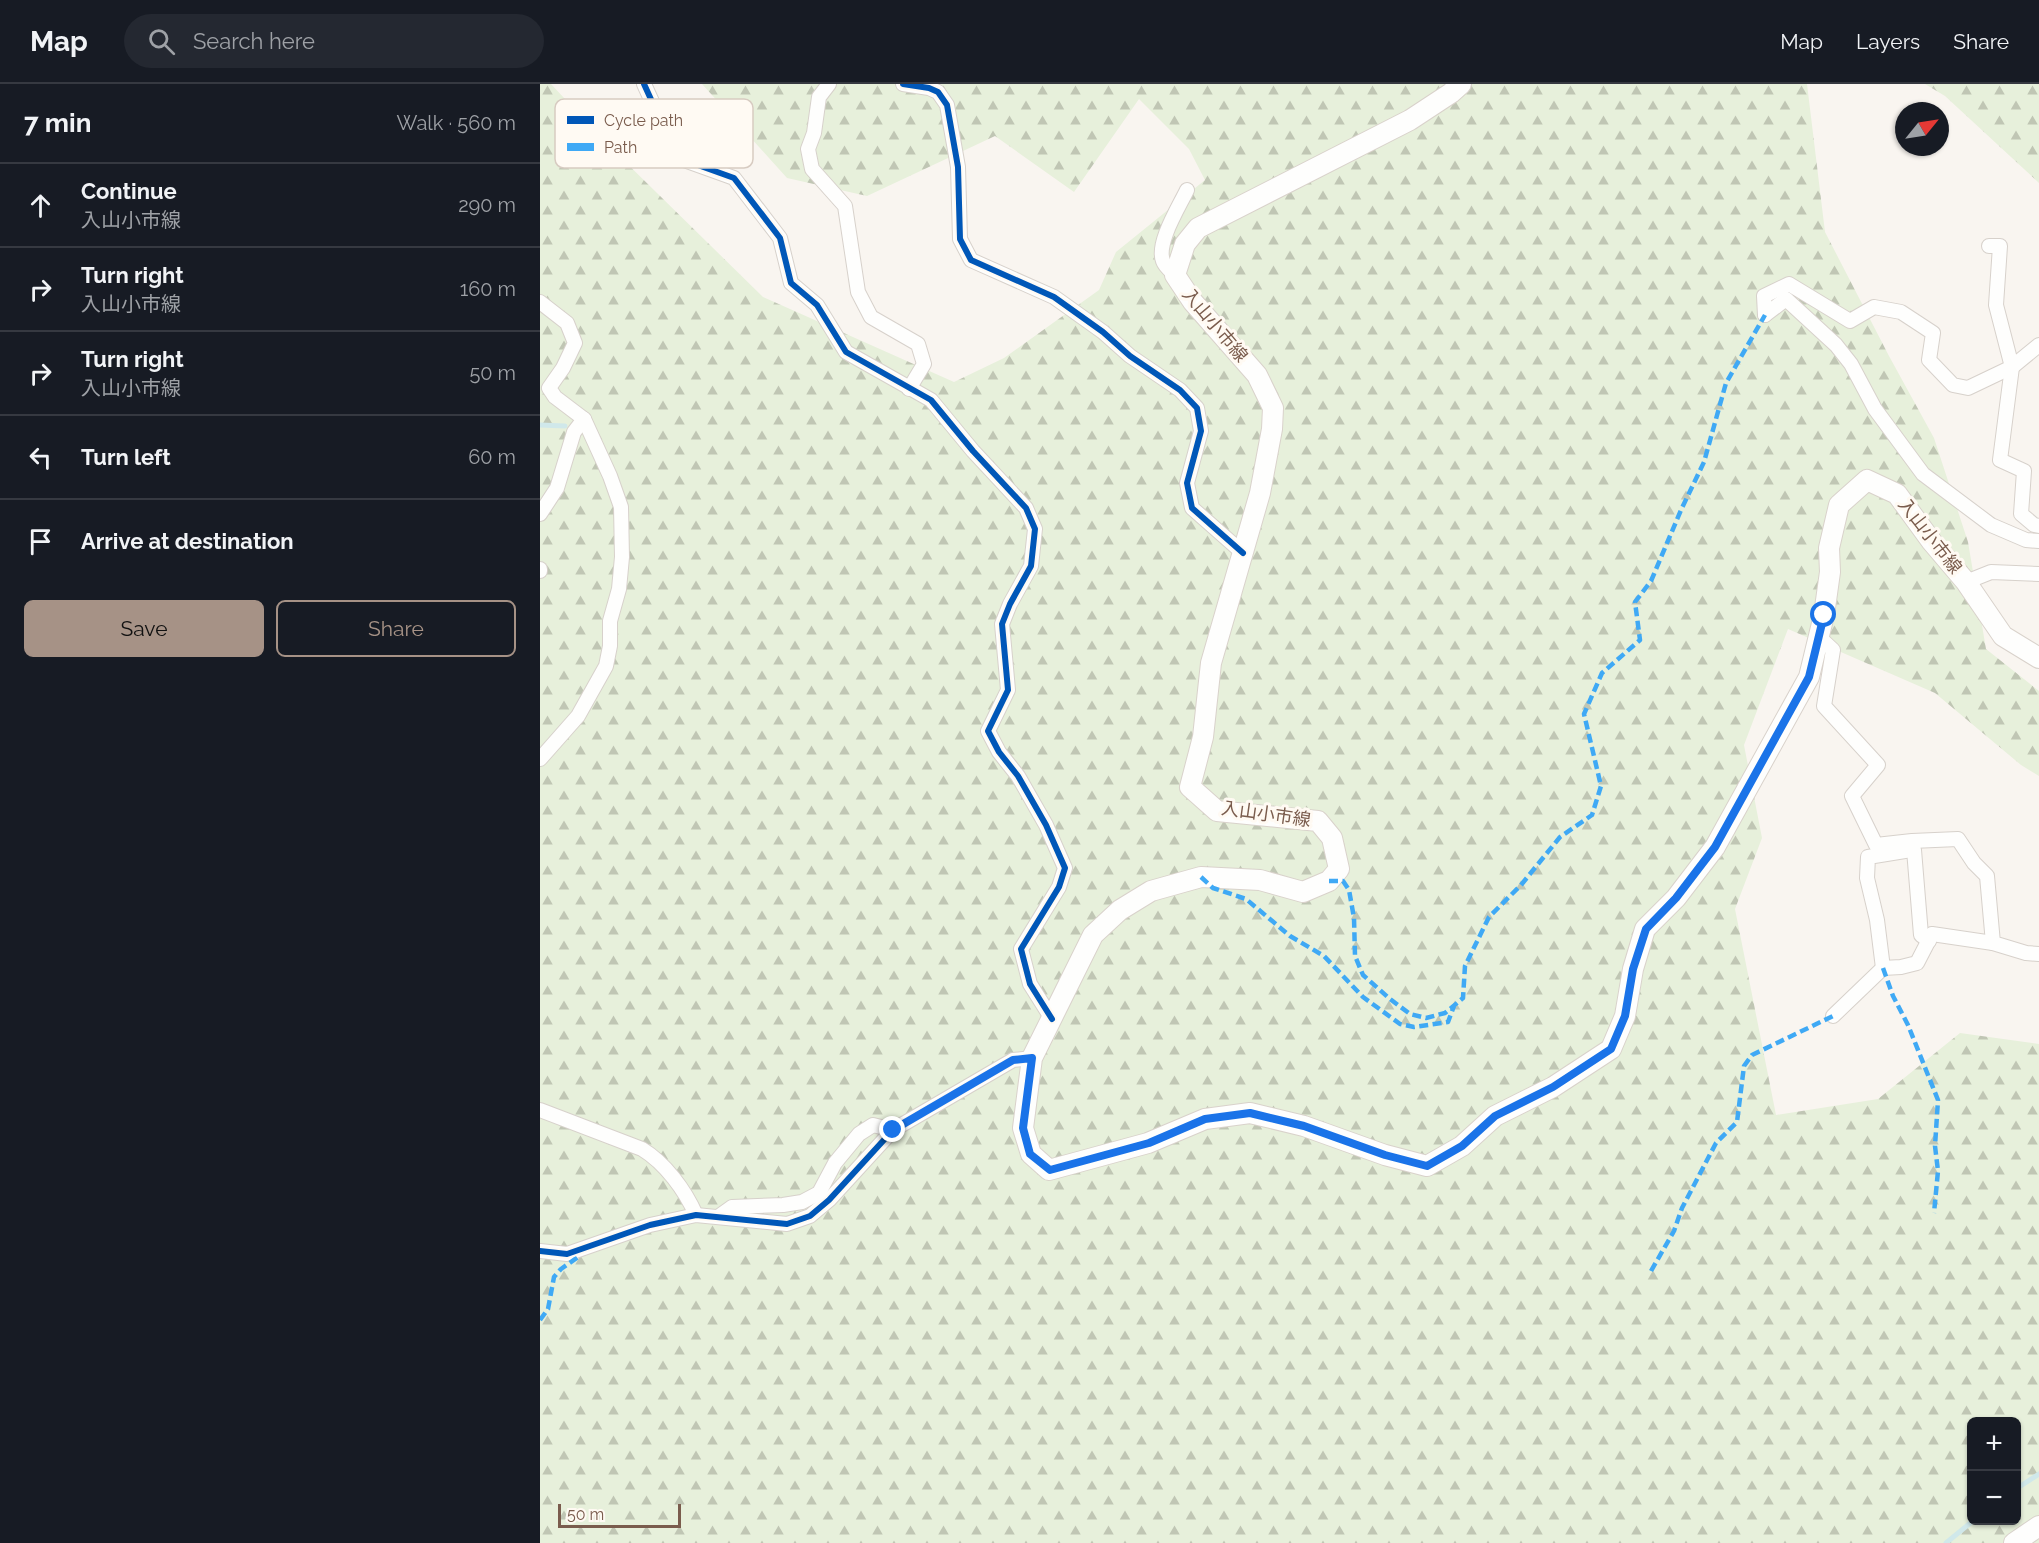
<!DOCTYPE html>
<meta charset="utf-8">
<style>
:root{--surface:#171b24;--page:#242831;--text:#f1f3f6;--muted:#9ea1a6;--line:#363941;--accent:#a69286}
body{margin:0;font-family:Raleway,"Noto Sans JP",sans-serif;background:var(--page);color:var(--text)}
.controls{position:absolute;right:18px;bottom:18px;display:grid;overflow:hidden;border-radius:9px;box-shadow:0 2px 4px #0004}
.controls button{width:54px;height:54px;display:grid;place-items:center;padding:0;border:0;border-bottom:2px solid var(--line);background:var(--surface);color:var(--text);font:30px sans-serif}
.compass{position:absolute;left:1355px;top:18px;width:54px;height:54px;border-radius:50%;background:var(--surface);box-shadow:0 2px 4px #0004;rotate:60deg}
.scale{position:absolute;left:18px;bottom:15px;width:123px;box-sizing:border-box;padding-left:6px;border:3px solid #7a5c4d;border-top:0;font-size:16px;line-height:21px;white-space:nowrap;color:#7a5c4d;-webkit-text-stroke:4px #fffaf3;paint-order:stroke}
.stop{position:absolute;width:18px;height:18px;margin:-14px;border:4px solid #1a73e8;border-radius:50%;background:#fff}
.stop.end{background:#1a73e8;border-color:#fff;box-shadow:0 2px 6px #0008}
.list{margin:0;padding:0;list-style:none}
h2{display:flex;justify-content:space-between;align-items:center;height:78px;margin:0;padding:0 24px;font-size:26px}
h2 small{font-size:20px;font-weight:400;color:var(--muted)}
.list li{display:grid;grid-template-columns:39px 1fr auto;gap:18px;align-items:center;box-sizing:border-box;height:84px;padding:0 24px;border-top:2px solid var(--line)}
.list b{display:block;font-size:22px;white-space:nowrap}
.list p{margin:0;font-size:20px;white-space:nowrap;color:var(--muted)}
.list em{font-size:20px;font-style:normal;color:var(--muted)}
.actions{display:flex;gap:12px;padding:18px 24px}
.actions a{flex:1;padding:14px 0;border:2px solid var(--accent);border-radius:9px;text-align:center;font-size:21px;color:var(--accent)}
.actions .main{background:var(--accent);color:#111}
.icon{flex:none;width:33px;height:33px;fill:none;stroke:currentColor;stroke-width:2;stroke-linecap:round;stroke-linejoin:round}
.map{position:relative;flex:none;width:1499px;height:1459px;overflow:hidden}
header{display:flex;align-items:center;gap:36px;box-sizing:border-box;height:84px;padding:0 30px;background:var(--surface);border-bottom:2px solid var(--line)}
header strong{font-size:28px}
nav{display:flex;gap:33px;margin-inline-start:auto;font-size:21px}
.search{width:420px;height:54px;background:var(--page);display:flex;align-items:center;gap:15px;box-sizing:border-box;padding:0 21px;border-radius:33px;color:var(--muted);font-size:22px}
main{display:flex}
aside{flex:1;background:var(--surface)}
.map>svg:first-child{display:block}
.forest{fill:url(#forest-firs);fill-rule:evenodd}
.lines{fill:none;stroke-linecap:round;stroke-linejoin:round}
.stream{stroke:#d0e8ea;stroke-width:5}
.street-casing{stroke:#d7d1cb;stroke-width:16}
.secondary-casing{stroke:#d9d2cb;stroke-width:22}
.street{stroke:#fefefd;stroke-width:14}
.secondary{stroke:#fefefd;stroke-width:20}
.quiet{stroke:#3fa9f5;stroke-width:4.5;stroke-dasharray:9 4.5;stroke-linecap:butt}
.cycleway-casing{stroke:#fffaf3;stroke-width:10}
.cycleway{stroke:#0057b8;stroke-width:6}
.route{stroke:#1a73e8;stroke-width:8}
.labels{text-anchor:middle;stroke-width:6;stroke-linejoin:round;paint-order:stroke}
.street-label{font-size:18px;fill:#7a5c4d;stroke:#fffaf3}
.key{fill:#fffaf3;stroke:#d7cbc1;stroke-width:1.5}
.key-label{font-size:16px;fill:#7a5c4d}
</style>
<header>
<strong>Map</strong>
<div class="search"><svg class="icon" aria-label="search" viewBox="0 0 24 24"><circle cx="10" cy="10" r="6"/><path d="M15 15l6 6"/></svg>Search here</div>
<nav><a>Map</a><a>Layers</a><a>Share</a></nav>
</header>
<main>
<aside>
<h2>7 min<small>Walk · 560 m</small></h2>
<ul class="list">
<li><svg class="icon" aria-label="ahead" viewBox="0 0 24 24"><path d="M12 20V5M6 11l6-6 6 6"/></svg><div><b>Continue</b><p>入山小市線</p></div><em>290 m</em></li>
<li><svg class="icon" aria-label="right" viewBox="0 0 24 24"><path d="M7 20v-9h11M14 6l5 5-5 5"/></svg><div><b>Turn right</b><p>入山小市線</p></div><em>160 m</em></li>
<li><svg class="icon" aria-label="right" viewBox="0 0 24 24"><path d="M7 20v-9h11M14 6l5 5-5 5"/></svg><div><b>Turn right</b><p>入山小市線</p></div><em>50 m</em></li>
<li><svg class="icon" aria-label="left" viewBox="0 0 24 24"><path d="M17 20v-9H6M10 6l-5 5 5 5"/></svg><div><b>Turn left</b></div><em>60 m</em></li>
<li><svg class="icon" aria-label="arrive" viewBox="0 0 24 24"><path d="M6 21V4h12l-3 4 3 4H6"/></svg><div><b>Arrive at destination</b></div></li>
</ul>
<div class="actions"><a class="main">Save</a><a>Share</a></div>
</aside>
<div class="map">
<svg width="1499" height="1459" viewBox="0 0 1499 1459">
<defs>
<pattern id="forest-firs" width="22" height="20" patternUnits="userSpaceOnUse" patternTransform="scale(1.5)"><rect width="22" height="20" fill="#e7f0db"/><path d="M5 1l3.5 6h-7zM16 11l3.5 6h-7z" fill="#c0c6b4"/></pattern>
</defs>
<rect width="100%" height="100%" fill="#f9f5f0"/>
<g class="forest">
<path d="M0,0H11L64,57L223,213L414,298L464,274L559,206L576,168L665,96L649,65L599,15L534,108L455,52L327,112L247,94L162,0H1267L1285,148L1349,272L1394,354L1428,458L1446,565L1499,607V692L1481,681L1395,609L1248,545L1204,661L1222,754L1195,825L1236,1031L1338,1015L1420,949L1499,960V1459H0ZM1432,1338H1476V1436H1432Z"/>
<polygon points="1385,0 1499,0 1499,99 1405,12"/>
</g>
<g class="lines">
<g class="stream">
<polyline points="0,341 25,342"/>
<polyline points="1476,1405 1499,1390"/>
<polyline points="1406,1459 1434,1436"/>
</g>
<g class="street-casing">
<g id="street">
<polyline points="104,0 119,33 130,71 194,94 240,154 251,199 277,221 306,268 391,316 433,367 486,424 495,445 491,482 470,520 462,540 468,606 448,647 459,668 478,692 506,741 525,784 519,803 481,865 490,900 512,935"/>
<polyline points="289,0 279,13 274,49 268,65 272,85 305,122 318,208 331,233 378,260 384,280 369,305"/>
<polyline points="363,0 389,4 398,8 407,21 418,83 420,155 431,176 514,213 563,248 590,272 640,306 657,324 661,347 647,399 652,424 703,469"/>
<polyline points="1449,162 1460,162 1456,221 1472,283 1460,376 1484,387 1481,430 1494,441 1499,442"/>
<path d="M635,191C631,187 625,183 623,177C616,159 639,123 647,106"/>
<polyline points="0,218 27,239 35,259 23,284 9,304 15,313 44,335 70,392 81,423 82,473 79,505 70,537 70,562 66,582 38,632 0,675"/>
<polyline points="1225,231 1246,215 1296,261 1311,280 1335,325 1383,390 1451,441 1486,456 1499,457"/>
<polyline points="1225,231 1224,212 1249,200 1310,237 1334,223 1361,228 1393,249 1389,276 1413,301 1428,304 1472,283 1499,261"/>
<polyline points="0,430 17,404 34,348 44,335"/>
<polyline points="0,485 0,487"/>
<polyline points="1426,498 1451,488 1499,490"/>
<polyline points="1279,553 1293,566 1284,622 1338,681 1312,712 1336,761 1372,757 1418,755 1434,779 1447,792 1453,859 1486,869 1499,870"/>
<polyline points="1374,766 1381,851 1389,857"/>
<polyline points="1343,884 1337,836 1327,794 1328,773 1371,766"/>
<polyline points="1293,932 1343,884 1361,883 1377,879 1392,850 1453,859"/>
<path d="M0,1026L102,1065C125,1079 145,1106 156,1131"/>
<polyline points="178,1133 192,1123 243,1121 262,1118 279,1109 295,1079 319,1050 333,1041 353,1046"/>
<polyline points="0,1167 27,1170 110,1141 156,1131 247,1140 270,1132 289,1116 353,1046 473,976 492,974"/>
</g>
</g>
<g class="secondary-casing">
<g id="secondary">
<polyline points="921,0 911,9 870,36 658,144 645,160 635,191 653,218 717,291 733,324 732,345 720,409 671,579 663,653 650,703 677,727 778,737 792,754 799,785 789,797 763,808 720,796 661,793 611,807 580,826 553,851 492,974 483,1044 491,1070 509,1086 608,1059 665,1035 710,1029 764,1042 845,1071 887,1082 922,1062 955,1032 1013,1003 1071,965 1085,932 1093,885 1105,845 1136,814 1175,763 1269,593 1284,531 1290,488 1289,464 1299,421 1327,396 1357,410 1392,458 1426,498 1463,552 1499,574"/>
<polyline points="1474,1459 1499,1442"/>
</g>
</g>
<use href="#street" class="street"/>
<use href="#secondary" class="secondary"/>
<g class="quiet">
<polyline points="661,793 673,804 706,815 750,852 784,872 823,913 860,940 874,943 908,938 914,922"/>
<polyline points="789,797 803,797 809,806 814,834 815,872 823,891 850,915 870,930 886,934 905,929 923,914 925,882 949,833 981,801 1020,753 1052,731 1061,702 1044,630 1062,589 1100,556 1095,518 1111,497 1141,426 1164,378 1186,299 1225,231"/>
<polyline points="1343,884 1353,912 1368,941 1398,1016 1395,1062 1398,1087 1394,1129"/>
<polyline points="1111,1187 1134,1147 1142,1124 1176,1059 1197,1038 1204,982 1212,971 1293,932"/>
<polyline points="0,1236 8,1225 14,1193 21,1185 38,1173 38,1167"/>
</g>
<g class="cycleway-casing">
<g id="cycleway">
<polyline points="104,0 119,33 130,71 194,94 240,154 251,199 277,221 306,268 391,316 433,367 486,424 495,445 491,482 470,520 462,540 468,606 448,647 459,668 478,692 506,741 525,784 519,803 481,865 490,900 512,935"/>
<polyline points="363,0 389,4 398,8 407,21 418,83 420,155 431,176 514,213 563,248 590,272 640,306 657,324 661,347 647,399 652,424 703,469"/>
<polyline points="0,1167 27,1170 110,1141 156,1131 247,1140 270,1132 289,1116 353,1046 473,976 492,974"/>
</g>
</g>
<use href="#cycleway" class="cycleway"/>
</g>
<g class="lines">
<polyline class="route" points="353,1046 473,976 492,974 483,1044 490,1070 510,1086 609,1059 665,1035 710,1029 764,1042 845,1071 887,1082 922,1062 955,1032 1013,1003 1071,965 1085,932 1093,885 1106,845 1136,814 1175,763 1269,593 1284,531"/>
</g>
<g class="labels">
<g class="street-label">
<text transform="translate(675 241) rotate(50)" y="6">入山小市線</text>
<text transform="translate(1390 452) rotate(52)" y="6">入山小市線</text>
<text transform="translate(726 730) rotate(8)" y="6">入山小市線</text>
</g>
</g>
<rect x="15" y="15" width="198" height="69" rx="9" class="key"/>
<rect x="27" y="32" width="27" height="8" fill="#0057b8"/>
<rect x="27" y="59" width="27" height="8" fill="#3fa9f5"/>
<g class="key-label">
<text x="64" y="42">Cycle path</text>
<text x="64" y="69">Path</text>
</g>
</svg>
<div class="controls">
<button>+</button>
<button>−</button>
</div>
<svg class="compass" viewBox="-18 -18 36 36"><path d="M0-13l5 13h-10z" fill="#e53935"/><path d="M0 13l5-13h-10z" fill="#9ea1a6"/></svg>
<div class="scale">50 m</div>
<div class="stop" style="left:1284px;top:531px"></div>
<div class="stop end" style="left:353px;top:1046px"></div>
</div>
</main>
